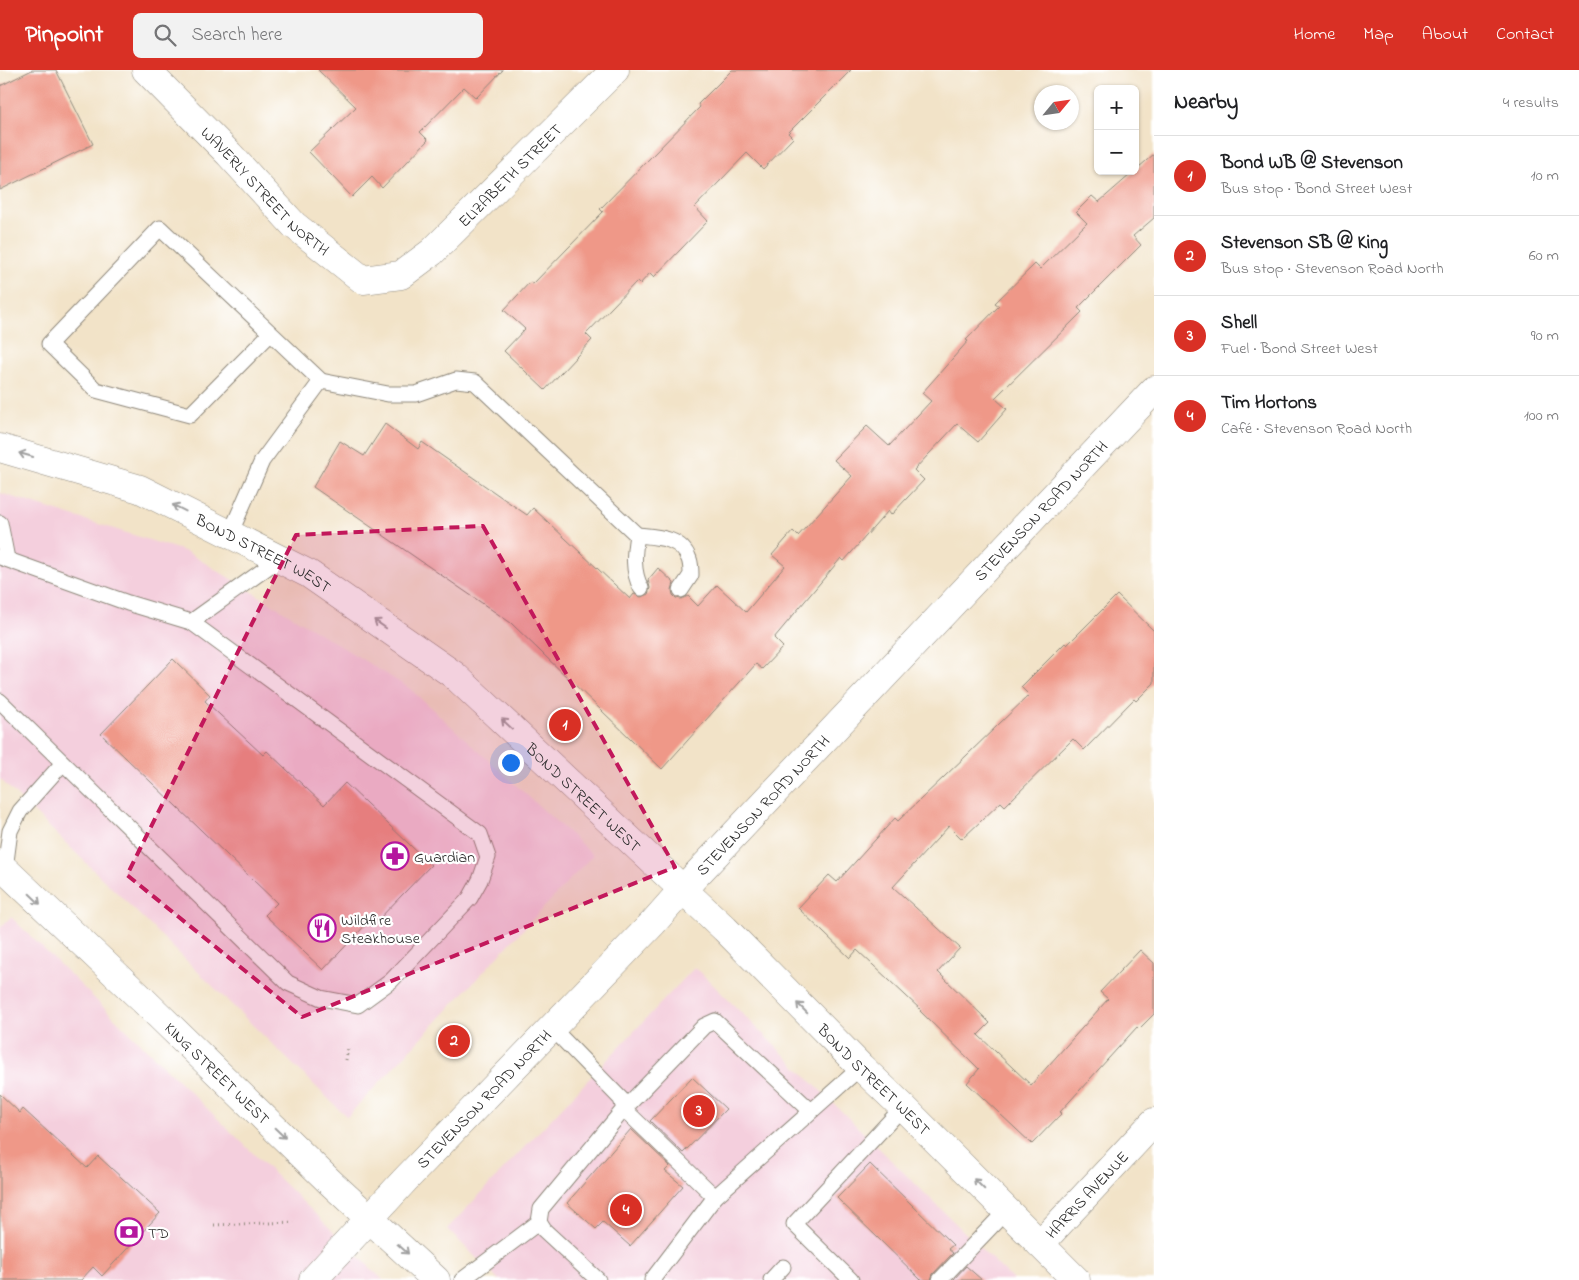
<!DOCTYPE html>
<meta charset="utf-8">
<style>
:root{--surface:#fff;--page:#f2f2f2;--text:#202124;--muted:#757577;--line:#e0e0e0;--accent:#d93025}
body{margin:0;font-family:"Indie Flower",sans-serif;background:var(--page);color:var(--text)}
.controls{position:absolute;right:15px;top:15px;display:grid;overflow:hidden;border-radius:8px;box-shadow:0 1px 4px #0004}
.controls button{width:45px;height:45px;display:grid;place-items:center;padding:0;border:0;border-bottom:1px solid var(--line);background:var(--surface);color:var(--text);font:25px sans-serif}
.compass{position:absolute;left:1034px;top:15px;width:45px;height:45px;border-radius:50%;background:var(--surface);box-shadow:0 1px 4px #0004;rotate:61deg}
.you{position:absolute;left:510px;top:692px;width:18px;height:18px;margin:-12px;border:4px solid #fff;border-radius:50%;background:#1a73e8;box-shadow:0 0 0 8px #1a73e833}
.badge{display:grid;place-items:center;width:32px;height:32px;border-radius:50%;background:var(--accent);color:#fff;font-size:16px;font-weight:700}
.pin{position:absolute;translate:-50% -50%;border:2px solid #fff;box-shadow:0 1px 5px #0006}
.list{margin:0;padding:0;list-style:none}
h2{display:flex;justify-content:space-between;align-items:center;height:65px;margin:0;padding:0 20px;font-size:21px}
h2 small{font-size:16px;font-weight:400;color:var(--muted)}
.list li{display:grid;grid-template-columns:32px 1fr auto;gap:15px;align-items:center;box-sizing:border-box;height:80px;padding:0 20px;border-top:1px solid var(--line)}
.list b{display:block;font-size:19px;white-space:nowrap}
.list p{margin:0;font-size:16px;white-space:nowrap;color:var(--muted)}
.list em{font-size:16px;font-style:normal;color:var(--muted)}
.icon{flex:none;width:28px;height:28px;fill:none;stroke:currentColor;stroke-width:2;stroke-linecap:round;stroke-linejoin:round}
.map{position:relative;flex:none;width:1154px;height:1210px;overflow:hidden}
header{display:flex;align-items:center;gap:30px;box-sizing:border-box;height:70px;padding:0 25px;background:var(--accent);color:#fff}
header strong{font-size:24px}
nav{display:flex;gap:28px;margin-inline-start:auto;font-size:18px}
.search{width:350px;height:45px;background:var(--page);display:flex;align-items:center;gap:12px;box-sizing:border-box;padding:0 18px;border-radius:8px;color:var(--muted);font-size:19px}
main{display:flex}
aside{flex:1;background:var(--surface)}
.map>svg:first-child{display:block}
.built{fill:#f4cfdd}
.building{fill:#ef9888}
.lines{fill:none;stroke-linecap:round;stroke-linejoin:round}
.service-casing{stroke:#8e877a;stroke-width:17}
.minor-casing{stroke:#8e877a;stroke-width:29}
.secondary-casing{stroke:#8e877a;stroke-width:29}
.primary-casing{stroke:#8e877a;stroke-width:29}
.path{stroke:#8e877a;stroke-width:3;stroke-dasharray:1 4;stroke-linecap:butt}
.service{stroke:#fff;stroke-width:15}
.minor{stroke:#fff;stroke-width:28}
.secondary{stroke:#fff;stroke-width:28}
.primary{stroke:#fff;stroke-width:28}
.oneway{stroke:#a0a0a0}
.marked{fill:#c2185b;fill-opacity:0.2;stroke:#c2185b;stroke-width:4;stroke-dasharray:10 6;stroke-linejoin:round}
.labels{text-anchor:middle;stroke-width:4.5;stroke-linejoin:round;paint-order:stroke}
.street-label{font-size:16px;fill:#2b2b2b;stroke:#fff}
.poi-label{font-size:16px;fill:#2b2b2b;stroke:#fff;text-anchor:start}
</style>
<header>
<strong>Pinpoint</strong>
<div class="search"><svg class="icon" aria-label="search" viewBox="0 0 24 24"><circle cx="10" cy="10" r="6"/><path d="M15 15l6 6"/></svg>Search here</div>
<nav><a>Home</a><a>Map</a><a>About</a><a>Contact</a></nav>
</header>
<main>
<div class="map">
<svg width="1154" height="1210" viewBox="0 0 1154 1210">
<rect width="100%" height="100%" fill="#fff"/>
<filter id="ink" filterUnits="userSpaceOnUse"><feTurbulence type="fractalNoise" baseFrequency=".02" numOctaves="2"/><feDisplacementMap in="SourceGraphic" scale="10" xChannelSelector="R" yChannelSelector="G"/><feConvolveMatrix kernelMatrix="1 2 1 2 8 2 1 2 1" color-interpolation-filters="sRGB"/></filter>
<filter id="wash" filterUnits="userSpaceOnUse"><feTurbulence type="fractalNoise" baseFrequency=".0096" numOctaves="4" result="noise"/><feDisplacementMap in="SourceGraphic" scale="20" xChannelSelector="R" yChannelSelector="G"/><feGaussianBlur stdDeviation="1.12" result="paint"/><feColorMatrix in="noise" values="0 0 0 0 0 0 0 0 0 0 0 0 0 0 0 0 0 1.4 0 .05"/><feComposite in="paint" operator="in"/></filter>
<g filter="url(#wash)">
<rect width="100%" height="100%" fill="#f2e3c8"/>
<g class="built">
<polygon points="0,423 187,482 409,618 593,785 347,1047 0,709"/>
<polygon points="11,847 383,1210 0,1210 0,858"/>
<polygon points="695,897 1013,1210 499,1210 447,1159"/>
</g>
<g id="blocks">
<g class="building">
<polygon points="32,0 56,0 93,74 0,120 0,16"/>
<polygon points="318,0 503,0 476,28 464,17 420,62 428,70 382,118 372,107 352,127 309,82 356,37"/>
<polygon points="732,0 851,0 788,63 793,68 763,99 747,83 695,137 708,151 654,207 650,203 640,214 637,211 586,264 592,270 545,320 504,281 525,259 504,240 530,212 533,214 603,142 600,139 700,37 698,34"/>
<polygon points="1154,84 1154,148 1133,166 1141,175 1078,238 1082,242 995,328 1007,339 978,372 957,354 914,400 924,410 891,445 888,441 844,491 841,488 774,568 783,577 762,599 756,594 662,699 511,553 313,417 340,371 364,386 385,354 418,379 422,372 527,445 533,438 630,529 634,524 641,527 648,524 650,518 648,510 658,498 674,513 672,520 673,525 676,528 681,529 688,526 698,536 717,515 746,542 785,496 772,485 793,461 798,466 852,406 834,390 867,356 889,376 931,331 922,323 968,271 966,270 999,236 995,233 1035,194 1040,199 1087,153 1076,142 1092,126 1099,132"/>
<polygon points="1117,525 1154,561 1154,613 1136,631 1134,629 1084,680 1073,669 1005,736 1001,732 962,769 949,756 893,817 960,878 938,902 990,953 978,965 1031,1015 1108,929 1100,922 1140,880 1154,893 1154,944 1139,959 1137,957 1060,1042 1062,1043 1032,1074 967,1013 979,999 920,941 921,940 857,880 850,888 798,838 829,805 837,812 895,748 898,751 967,685 1029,625 1021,617 1065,573 1067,575"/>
<polygon points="173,589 210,625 205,631 263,685 267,681 324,735 345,713 431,795 377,851 373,847 323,900 265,845 277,833 101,664"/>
<polygon points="692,1007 726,1039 683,1083 650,1051"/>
<polygon points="0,1024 20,1043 23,1039 87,1098 98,1086 160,1143 102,1206 93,1197 81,1210 0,1210"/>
<polygon points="631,1059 670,1096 665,1101 683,1116 630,1176 603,1152 596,1159 567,1133"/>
<polygon points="870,1094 953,1175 948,1179 953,1183 933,1204 931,1210 921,1210 837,1128"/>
<polygon points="966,1196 982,1210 953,1210"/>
</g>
</g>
</g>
<g filter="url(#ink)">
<use href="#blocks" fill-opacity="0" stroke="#8e877a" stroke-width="1"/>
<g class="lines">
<g class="service-casing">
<g id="service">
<path d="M321,311L388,324H416L456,310L475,312L637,465C634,483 632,501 641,518"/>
<polyline points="0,453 7,489"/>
<polyline points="230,464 262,391 321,311 160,158 49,274 96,320 190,345 270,264"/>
<path d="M637,465C657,467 681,467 689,489C691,494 691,500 691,505L681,520"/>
<polyline points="0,487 128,533 191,552 480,764 488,787 480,810 470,828 391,911 358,935 321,928 288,913 0,631"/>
<polyline points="191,552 279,489"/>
<polyline points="5,799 10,761 20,741 63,693"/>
<polyline points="552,958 621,1029 624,1039 541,1139 539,1152 544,1160 598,1210"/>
<polyline points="811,1041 715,951 704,956 624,1039 715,1127 861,997"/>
<polyline points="462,1210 539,1152"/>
<polyline points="652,1210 715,1127"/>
<polyline points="771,1210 783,1197"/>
<polyline points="851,1210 794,1154 903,1037"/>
<polyline points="940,1210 1006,1141"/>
</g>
</g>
<g class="minor-casing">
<g id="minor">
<path id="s1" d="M146,0L229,84L294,155L363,210L401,205L432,182L615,0"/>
<path id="s2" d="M1040,1174L1154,1052"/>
</g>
</g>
<g class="secondary-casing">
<g id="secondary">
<path id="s3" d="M313,1210L404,1111L653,853L683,819L1154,320"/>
</g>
</g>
<g class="primary-casing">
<g id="primary">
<path id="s4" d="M0,378L140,419L309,504L454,605L725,859L861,997L903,1037L1076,1210"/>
<path id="s5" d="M0,795L144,931L330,1112L436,1210"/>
</g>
</g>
<g class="path">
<polyline points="346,990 348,978"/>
<polyline points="214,1155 294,1152"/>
</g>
<use href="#service" class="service"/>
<use href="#minor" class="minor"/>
<use href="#secondary" class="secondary"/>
<use href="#primary" class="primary"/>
</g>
<defs><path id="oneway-shaft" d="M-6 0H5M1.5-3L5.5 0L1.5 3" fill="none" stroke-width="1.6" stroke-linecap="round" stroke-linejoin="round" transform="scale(1.25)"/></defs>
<g class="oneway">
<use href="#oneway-shaft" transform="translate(26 385) rotate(-164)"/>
<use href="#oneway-shaft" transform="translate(179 438) rotate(-153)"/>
<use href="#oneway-shaft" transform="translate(380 554) rotate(-145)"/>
<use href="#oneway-shaft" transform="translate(507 654) rotate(-137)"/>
<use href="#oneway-shaft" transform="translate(35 829) rotate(44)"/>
<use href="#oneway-shaft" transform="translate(802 938) rotate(-135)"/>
<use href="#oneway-shaft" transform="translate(280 1063) rotate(44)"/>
<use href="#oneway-shaft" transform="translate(979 1114) rotate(-135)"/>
<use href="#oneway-shaft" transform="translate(403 1179) rotate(42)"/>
</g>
</g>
<path class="marked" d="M483,456L675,797L302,947L127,805L296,465Z"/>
<defs>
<g id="pharmacy-ring" transform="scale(1.4375)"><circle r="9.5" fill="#fff" stroke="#b5179e" stroke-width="1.5"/><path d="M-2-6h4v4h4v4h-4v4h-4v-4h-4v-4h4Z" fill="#b5179e"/></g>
<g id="restaurant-ring" transform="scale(1.4375)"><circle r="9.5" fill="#fff" stroke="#b5179e" stroke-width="1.5"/><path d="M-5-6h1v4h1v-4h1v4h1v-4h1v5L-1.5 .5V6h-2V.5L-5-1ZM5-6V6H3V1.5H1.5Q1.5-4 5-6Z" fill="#b5179e"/></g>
<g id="bank-ring" transform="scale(1.4375)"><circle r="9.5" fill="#fff" stroke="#b5179e" stroke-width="1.5"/><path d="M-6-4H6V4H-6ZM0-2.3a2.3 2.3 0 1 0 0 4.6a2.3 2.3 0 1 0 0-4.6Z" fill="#b5179e"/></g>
</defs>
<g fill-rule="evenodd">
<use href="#pharmacy-ring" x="395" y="786"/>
<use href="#restaurant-ring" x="322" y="858"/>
<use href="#bank-ring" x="129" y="1162"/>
</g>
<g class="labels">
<g class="street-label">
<text dy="6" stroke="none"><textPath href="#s1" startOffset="489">ELIZABETH STREET</textPath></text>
<text dy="6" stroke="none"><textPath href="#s1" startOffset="170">WAVERLY STREET NORTH</textPath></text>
<text dy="6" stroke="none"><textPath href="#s3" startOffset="1059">STEVENSON ROAD NORTH</textPath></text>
<text dy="6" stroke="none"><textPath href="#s4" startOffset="285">BOND STREET WEST</textPath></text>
<text dy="6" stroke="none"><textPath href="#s4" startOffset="690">BOND STREET WEST</textPath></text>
<text dy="6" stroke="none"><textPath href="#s3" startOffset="654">STEVENSON ROAD NORTH</textPath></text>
<text dy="6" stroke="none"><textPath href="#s5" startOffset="301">KING STREET WEST</textPath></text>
<text dy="6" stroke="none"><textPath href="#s4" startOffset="1095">BOND STREET WEST</textPath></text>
<text dy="6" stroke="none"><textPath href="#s3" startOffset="249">STEVENSON ROAD NORTH</textPath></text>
<text dy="6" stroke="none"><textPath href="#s2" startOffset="68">HARRIS AVENUE</textPath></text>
</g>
<g class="poi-label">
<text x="414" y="792">Guardian</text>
<text x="341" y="855">Wildfire<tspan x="341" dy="18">Steakhouse</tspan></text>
<text x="148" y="1168">TD</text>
</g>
</g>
</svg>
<div class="controls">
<button>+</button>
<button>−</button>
</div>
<svg class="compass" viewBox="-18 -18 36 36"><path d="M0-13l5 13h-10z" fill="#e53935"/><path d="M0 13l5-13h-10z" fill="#757577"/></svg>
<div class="you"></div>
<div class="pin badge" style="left:565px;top:655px">1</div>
<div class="pin badge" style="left:454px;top:971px">2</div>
<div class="pin badge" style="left:699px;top:1041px">3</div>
<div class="pin badge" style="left:626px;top:1140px">4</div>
</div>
<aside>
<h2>Nearby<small>4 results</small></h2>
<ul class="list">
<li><span class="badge">1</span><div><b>Bond WB @ Stevenson</b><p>Bus stop · Bond Street West</p></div><em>10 m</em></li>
<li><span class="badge">2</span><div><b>Stevenson SB @ King</b><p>Bus stop · Stevenson Road North</p></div><em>60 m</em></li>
<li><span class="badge">3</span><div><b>Shell</b><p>Fuel · Bond Street West</p></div><em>90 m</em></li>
<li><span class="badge">4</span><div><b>Tim Hortons</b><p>Café · Stevenson Road North</p></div><em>100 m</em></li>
</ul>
</aside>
</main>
